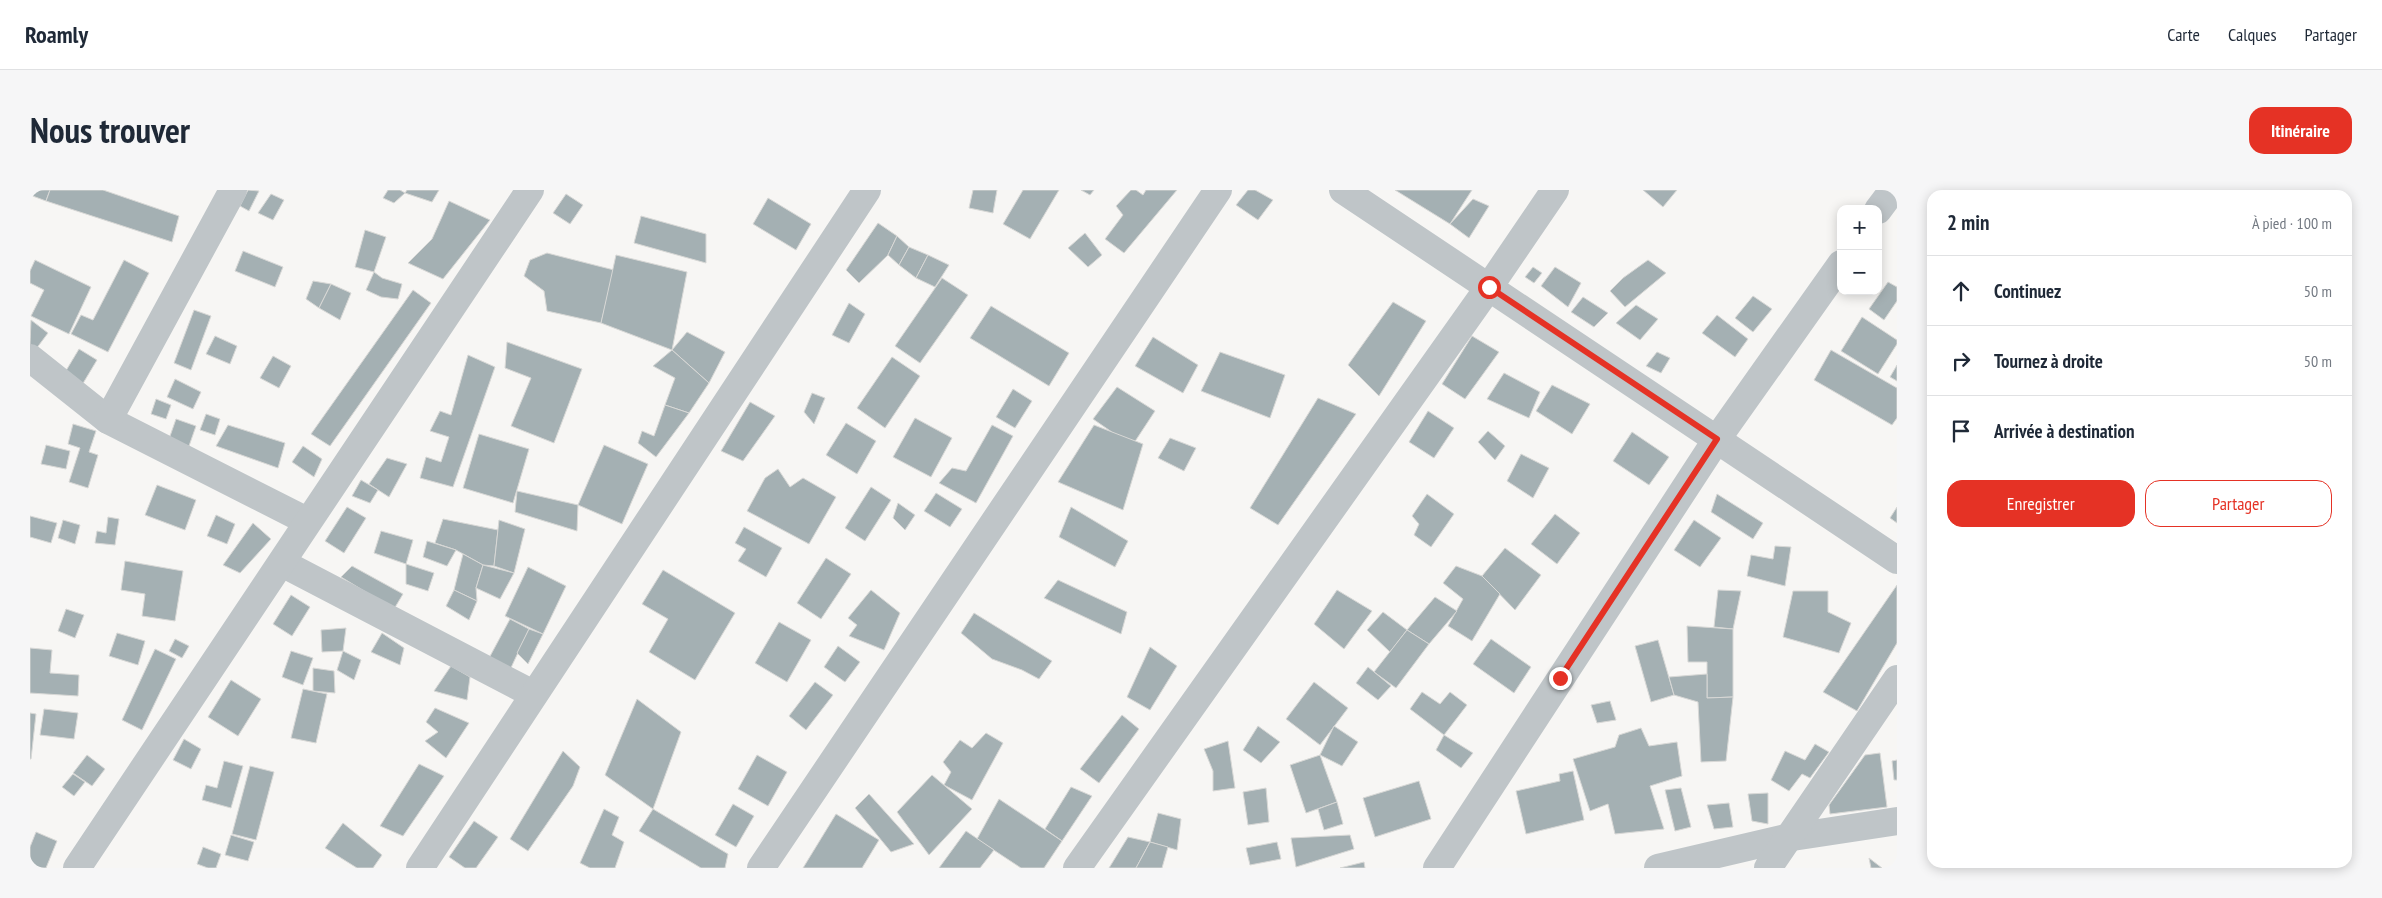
<!DOCTYPE html>
<html lang="fr">
<meta charset="utf-8">
<style>
:root{--surface:#fff;--page:#f6f6f7;--text:#1f2937;--muted:#747a83;--line:#e0e1e3;--accent:#e53225}
body{margin:0;font-family:"PT Sans Narrow",sans-serif;background:var(--page);color:var(--text)}
.controls{position:absolute;right:15px;top:15px;display:grid;overflow:hidden;border-radius:10px;box-shadow:0 2px 12px #0003}
.controls button{width:45px;height:45px;display:grid;place-items:center;padding:0;border:0;border-bottom:1px solid var(--line);background:var(--surface);color:var(--text);font:25px sans-serif}
.stop{position:absolute;width:15px;height:15px;margin:-11px;border:4px solid #e53225;border-radius:50%;background:#fff}
.stop.end{background:#e53225;border-color:#fff;box-shadow:0 1px 5px #0008}
.list{margin:0;padding:0;list-style:none}
h2{display:flex;justify-content:space-between;align-items:center;height:65px;margin:0;padding:0 20px;font-size:21px}
h2 small{font-size:16px;font-weight:400;color:var(--muted)}
.list li{display:grid;grid-template-columns:32px 1fr auto;gap:15px;align-items:center;box-sizing:border-box;height:70px;padding:0 20px;border-top:1px solid var(--line)}
.list b{display:block;font-size:19px;white-space:nowrap}
.list em{font-size:16px;font-style:normal;color:var(--muted)}
.actions{display:flex;gap:10px;padding:15px 20px}
.actions a{flex:1;padding:11px 0;border:1px solid var(--accent);border-radius:15px;text-align:center;font-size:18px;color:var(--accent)}
.actions .main{background:var(--accent);color:#fff}
.icon{flex:none;width:28px;height:28px;fill:none;stroke:currentColor;stroke-width:2;stroke-linecap:round;stroke-linejoin:round}
.map{position:relative;flex:none;width:1867px;height:678px;overflow:hidden;border-radius:15px}
header{display:flex;align-items:center;gap:30px;box-sizing:border-box;height:70px;padding:0 25px;background:var(--surface);border-bottom:1px solid var(--line)}
header strong{font-size:24px}
nav{display:flex;gap:28px;margin-inline-start:auto;font-size:18px}
.intro{display:flex;align-items:center;justify-content:space-between;box-sizing:border-box;height:120px;padding:0 30px}
h1{margin:0;font-size:35px}
.button{padding:12px 22px;border-radius:15px;background:var(--accent);color:#fff;font-size:18px;font-weight:700}
main{display:flex;gap:30px;padding:0 30px}
aside{flex:1;background:var(--surface);border-radius:15px;box-shadow:0 2px 12px #0003}
.map>svg:first-child{display:block}
.building{fill:#a4b0b3;stroke:#d8d8d6}
.lines{fill:none;stroke-linecap:round;stroke-linejoin:round}
.minor{stroke:#bfc5c8;stroke-width:28}
.route{stroke:#e53225;stroke-width:6}
</style>
<header>
<strong>Roamly</strong>
<nav><a>Carte</a><a>Calques</a><a>Partager</a></nav>
</header>
<div class="intro"><h1>Nous trouver</h1><a class="button">Itinéraire</a></div>
<main>
<div class="map">
<svg width="1867" height="678" viewBox="0 0 1867 678">
<rect width="100%" height="100%" fill="#f7f6f4"/>
<g class="building">
<polygon points="0,0 20,0 16,11 0,5"/>
<polygon points="20,0 73,0 149,26 142,52 16,11"/>
<polygon points="218,0 229,1 219,21 210,16"/>
<polygon points="358,0 370,0 375,3 364,13 353,8"/>
<polygon points="377,0 409,0 402,12 375,3"/>
<polygon points="943,0 967,0 963,23 939,18"/>
<polygon points="993,0 1029,0 1000,49 973,34"/>
<polygon points="1051,0 1064,0 1060,5"/>
<polygon points="1101,0 1106,0 1113,5 1116,0 1147,0 1094,63 1075,49 1093,25 1086,16"/>
<polygon points="1218,0 1225,0 1243,10 1228,30 1206,15"/>
<polygon points="1365,0 1442,0 1420,34"/>
<polygon points="1613,0 1647,0 1633,17"/>
<polygon points="241,4 254,10 243,30 228,23"/>
<polygon points="536,4 553,15 540,34 523,23"/>
<polygon points="738,8 781,34 766,60 723,34"/>
<polygon points="1443,9 1459,16 1439,48 1420,34"/>
<polygon points="419,11 460,30 413,89 378,73 402,49"/>
<polygon points="611,26 676,44 676,73 604,53"/>
<polygon points="848,33 867,46 858,65 829,93 816,80"/>
<polygon points="335,40 356,47 344,82 325,77"/>
<polygon points="1055,43 1072,65 1058,77 1038,58"/>
<polygon points="867,46 879,57 869,75 858,65"/>
<polygon points="879,57 898,65 886,88 869,75"/>
<polygon points="213,61 253,77 245,97 205,81"/>
<polygon points="517,63 584,80 571,133 517,121 514,101 494,86 500,70"/>
<polygon points="586,65 657,82 642,160 571,133"/>
<polygon points="898,65 919,75 905,97 886,88"/>
<polygon points="5,70 61,97 39,144 1,126 14,100 0,93 0,81"/>
<polygon points="94,70 119,83 78,162 41,144 51,125 63,130"/>
<polygon points="1618,70 1636,83 1595,117 1580,101 1593,88"/>
<polygon points="1503,77 1512,83 1504,93 1495,87"/>
<polygon points="1525,77 1551,93 1538,117 1511,96"/>
<polygon points="344,82 352,88 372,94 368,109 351,107 336,100"/>
<polygon points="912,88 938,105 890,173 865,156"/>
<polygon points="283,91 301,94 289,118 276,109"/>
<polygon points="1858,92 1867,97 1867,111 1854,130 1839,119"/>
<polygon points="301,94 321,103 310,130 289,118"/>
<polygon points="383,100 401,113 300,256 281,244"/>
<polygon points="1723,106 1742,119 1723,142 1705,128"/>
<polygon points="1553,107 1578,123 1564,137 1541,122"/>
<polygon points="1363,112 1396,131 1349,206 1318,175"/>
<polygon points="819,113 835,124 819,153 802,145"/>
<polygon points="1606,115 1628,129 1610,150 1586,133"/>
<polygon points="961,116 1039,163 1019,196 940,148"/>
<polygon points="164,120 181,126 161,180 144,173"/>
<polygon points="1687,125 1718,149 1705,167 1672,143"/>
<polygon points="1832,127 1867,150 1867,154 1848,184 1811,161"/>
<polygon points="1,130 18,143 6,159 0,154"/>
<polygon points="657,142 695,162 679,193 642,160"/>
<polygon points="185,146 207,156 200,174 176,164"/>
<polygon points="1442,146 1469,162 1435,209 1412,194"/>
<polygon points="1123,147 1168,175 1153,203 1105,176"/>
<polygon points="477,152 552,179 524,253 481,236 501,188 475,178"/>
<polygon points="49,159 67,170 52,195 34,184"/>
<polygon points="642,160 679,193 659,223 635,215 645,188 623,176"/>
<polygon points="1801,160 1867,198 1867,228 1862,235 1784,190"/>
<polygon points="1190,162 1255,185 1240,228 1171,201"/>
<polygon points="1627,162 1640,168 1631,183 1616,176"/>
<polygon points="438,165 465,177 423,297 390,288 396,267 411,272 419,247 400,241 410,221 421,225"/>
<polygon points="243,166 261,176 249,198 230,188"/>
<polygon points="862,167 890,186 855,238 827,218"/>
<polygon points="1867,175 1867,191 1860,187"/>
<polygon points="1474,183 1510,202 1499,228 1457,209"/>
<polygon points="145,189 171,202 163,219 137,207"/>
<polygon points="1522,195 1560,214 1542,244 1506,221"/>
<polygon points="1087,197 1125,221 1102,256 1063,229"/>
<polygon points="983,199 1002,211 985,238 966,227"/>
<polygon points="782,203 795,208 784,234 774,222"/>
<polygon points="1288,208 1326,224 1248,335 1220,318"/>
<polygon points="126,209 141,215 136,229 121,224"/>
<polygon points="720,212 745,226 713,271 691,261"/>
<polygon points="635,215 659,223 626,267 608,253 612,241 624,246"/>
<polygon points="1398,221 1424,238 1404,268 1379,252"/>
<polygon points="176,224 190,229 185,245 170,240"/>
<polygon points="885,228 922,248 901,287 863,267"/>
<polygon points="146,229 166,236 159,256 139,249"/>
<polygon points="816,233 846,251 827,284 796,265"/>
<polygon points="43,234 66,241 59,262 68,265 58,298 39,292 50,258 38,254"/>
<polygon points="198,235 255,253 248,278 186,256"/>
<polygon points="962,235 983,246 946,313 909,293 922,278 936,281"/>
<polygon points="1064,235 1113,254 1093,320 1028,292"/>
<polygon points="1458,241 1475,256 1465,270 1448,252"/>
<polygon points="1602,242 1639,267 1619,295 1583,271"/>
<polygon points="449,244 499,259 483,313 433,298"/>
<polygon points="1140,248 1166,258 1154,281 1128,268"/>
<polygon points="16,255 40,261 36,279 11,274"/>
<polygon points="574,255 618,274 592,334 548,315"/>
<polygon points="273,256 292,269 284,287 262,272"/>
<polygon points="1491,264 1519,278 1503,308 1477,291"/>
<polygon points="357,268 377,274 359,307 339,294"/>
<polygon points="748,279 760,297 773,288 806,307 779,354 717,321 735,288"/>
<polygon points="331,290 348,300 340,313 322,306"/>
<polygon points="127,295 166,310 155,340 115,325"/>
<polygon points="841,297 861,310 835,351 815,338"/>
<polygon points="487,301 548,315 547,341 485,322"/>
<polygon points="906,303 932,319 920,337 894,321"/>
<polygon points="1397,304 1424,324 1401,357 1384,345 1389,334 1382,326"/>
<polygon points="1687,304 1733,333 1723,349 1681,322"/>
<polygon points="868,313 885,325 875,340 863,328"/>
<polygon points="317,317 336,328 314,363 295,351"/>
<polygon points="1041,317 1098,351 1085,377 1029,347"/>
<polygon points="1867,317 1867,333 1860,328"/>
<polygon points="1525,324 1550,343 1527,374 1501,354"/>
<polygon points="186,325 205,334 197,354 177,346"/>
<polygon points="0,326 27,333 21,353 0,347"/>
<polygon points="78,327 89,329 85,355 65,353 67,341 76,343"/>
<polygon points="413,329 468,340 464,376 453,375 426,360 405,353"/>
<polygon points="33,330 50,335 45,354 28,348"/>
<polygon points="469,330 495,339 484,383 464,376"/>
<polygon points="1664,330 1691,348 1670,377 1644,360"/>
<polygon points="223,333 241,349 210,383 193,375"/>
<polygon points="714,337 752,358 736,387 708,371 716,359 705,353"/>
<polygon points="351,341 383,350 376,374 344,363"/>
<polygon points="397,351 426,360 417,376 393,367"/>
<polygon points="1745,356 1761,357 1755,396 1717,386 1721,365 1743,369"/>
<polygon points="1475,358 1511,385 1485,420 1452,386"/>
<polygon points="433,364 453,375 446,398 447,411 424,400"/>
<polygon points="796,368 821,384 791,429 767,413"/>
<polygon points="95,371 153,381 145,431 112,426 115,404 91,400"/>
<polygon points="376,374 404,383 398,401 376,394"/>
<polygon points="453,375 484,383 470,409 446,398"/>
<polygon points="322,376 373,404 364,419 311,387"/>
<polygon points="1426,376 1452,386 1470,404 1442,451 1418,436 1433,409 1413,393"/>
<polygon points="498,377 536,396 513,444 475,426"/>
<polygon points="633,380 705,423 665,490 619,462 638,429 612,414"/>
<polygon points="1028,390 1097,422 1091,444 1014,408"/>
<polygon points="1867,395 1867,453 1827,521 1793,502"/>
<polygon points="424,400 447,411 439,430 416,416"/>
<polygon points="841,400 870,423 854,460 819,446 827,435 818,428"/>
<polygon points="1307,400 1342,421 1314,459 1284,434"/>
<polygon points="1688,400 1711,401 1703,439 1684,437"/>
<polygon points="1763,401 1798,401 1798,422 1821,433 1809,463 1753,447"/>
<polygon points="261,405 280,417 262,446 243,434"/>
<polygon points="1405,407 1427,421 1399,454 1377,440"/>
<polygon points="36,419 54,425 45,448 28,441"/>
<polygon points="1353,422 1377,440 1360,462 1337,440"/>
<polygon points="944,423 1022,471 1009,489 992,480 962,469 931,443"/>
<polygon points="480,429 499,439 479,482 458,470"/>
<polygon points="749,432 781,450 757,492 725,473"/>
<polygon points="1657,436 1703,439 1703,507 1677,508 1677,472 1658,472"/>
<polygon points="316,438 313,461 292,462 291,440"/>
<polygon points="499,439 513,444 498,474 487,463"/>
<polygon points="1377,440 1399,454 1366,498 1344,482"/>
<polygon points="87,443 115,451 108,475 79,466"/>
<polygon points="352,443 374,458 370,475 341,462"/>
<polygon points="145,449 159,456 152,468 139,461"/>
<polygon points="1461,449 1501,477 1484,503 1443,474"/>
<polygon points="1628,450 1644,505 1621,512 1605,456"/>
<polygon points="808,456 830,472 815,492 794,477"/>
<polygon points="1120,457 1147,476 1120,520 1097,507"/>
<polygon points="0,458 22,460 20,483 49,485 48,506 0,503"/>
<polygon points="125,459 146,469 112,540 92,530"/>
<polygon points="261,461 283,468 273,495 252,487"/>
<polygon points="313,461 331,470 324,490 307,480"/>
<polygon points="421,476 440,487 437,510 404,501"/>
<polygon points="1338,477 1361,496 1348,510 1326,493"/>
<polygon points="283,478 304,481 305,503 283,501"/>
<polygon points="1677,484 1677,508 1703,507 1696,571 1671,572 1668,512 1644,505 1639,487"/>
<polygon points="201,490 231,509 208,546 178,527"/>
<polygon points="785,492 803,505 776,540 759,526"/>
<polygon points="1284,492 1318,518 1290,555 1256,529"/>
<polygon points="273,499 297,504 286,553 261,548"/>
<polygon points="1392,502 1410,514 1420,502 1437,515 1414,545 1380,519"/>
<polygon points="607,509 651,542 623,619 575,585"/>
<polygon points="1580,511 1586,530 1567,533 1561,515"/>
<polygon points="405,518 439,533 416,568 395,551 408,542 396,532"/>
<polygon points="14,519 48,523 44,549 10,545"/>
<polygon points="0,523 6,524 1,569 0,569"/>
<polygon points="1092,525 1109,539 1069,593 1050,579"/>
<polygon points="1228,536 1250,552 1231,573 1213,560"/>
<polygon points="1304,536 1328,552 1312,576 1290,565"/>
<polygon points="1611,538 1619,556 1647,552 1652,586 1620,596 1634,639 1585,644 1578,614 1560,621 1543,569 1585,557 1589,545"/>
<polygon points="956,543 973,553 942,610 914,595 921,582 913,572 930,550 942,558"/>
<polygon points="1414,545 1443,563 1431,578 1406,560"/>
<polygon points="154,549 171,559 161,579 143,570"/>
<polygon points="1198,551 1205,598 1183,601 1183,581 1174,559"/>
<polygon points="1785,554 1799,562 1780,588 1772,584 1759,601 1741,590 1755,561 1775,570"/>
<polygon points="533,561 550,577 543,596 498,661 480,649"/>
<polygon points="1850,563 1857,617 1800,624 1799,615 1835,565"/>
<polygon points="57,565 75,579 62,596 43,583"/>
<polygon points="727,565 757,582 738,616 708,599"/>
<polygon points="1290,565 1307,612 1276,623 1260,575"/>
<polygon points="1867,570 1867,590 1864,590 1862,571"/>
<polygon points="194,571 213,576 201,618 172,610 176,595 187,598"/>
<polygon points="389,574 414,586 373,646 350,636"/>
<polygon points="220,576 244,582 226,650 202,644"/>
<polygon points="1543,581 1554,630 1496,644 1486,601 1530,591 1529,584"/>
<polygon points="43,584 55,592 44,606 32,597"/>
<polygon points="902,585 942,619 899,665 867,622"/>
<polygon points="1389,591 1401,629 1345,647 1333,608"/>
<polygon points="1041,597 1062,606 1032,651 1015,639"/>
<polygon points="1236,598 1239,632 1218,635 1213,602"/>
<polygon points="1651,598 1661,637 1645,641 1635,600"/>
<polygon points="1738,603 1738,634 1722,631 1718,604"/>
<polygon points="839,604 884,654 861,662 825,618"/>
<polygon points="969,609 1032,651 1014,678 991,678 947,649"/>
<polygon points="1307,612 1313,634 1294,640 1288,619"/>
<polygon points="1699,613 1703,637 1684,639 1677,615"/>
<polygon points="703,614 724,626 706,657 685,645"/>
<polygon points="574,619 589,627 582,645 594,652 585,678 560,678 550,673"/>
<polygon points="623,619 698,664 695,678 671,678 609,641"/>
<polygon points="1128,623 1151,629 1147,660 1120,652"/>
<polygon points="806,624 849,650 832,678 773,678"/>
<polygon points="444,631 468,647 446,678 435,678 419,667"/>
<polygon points="313,633 352,665 343,678 327,678 295,658"/>
<polygon points="936,641 964,660 950,678 909,678"/>
<polygon points="6,642 27,651 16,678 0,678 0,657"/>
<polygon points="201,645 224,652 218,671 195,665"/>
<polygon points="1320,645 1324,659 1266,677 1261,648"/>
<polygon points="1098,647 1120,652 1106,678 1079,678"/>
<polygon points="1120,652 1138,657 1132,678 1106,678"/>
<polygon points="1247,652 1251,669 1220,675 1216,658"/>
<polygon points="173,657 191,664 186,678 178,678 167,674"/>
<polygon points="1839,668 1852,678 1841,678"/>
<polygon points="1334,672 1335,678 1310,678"/>
</g>
<g class="lines">
<g class="minor">
<polyline points="1313,0 1867,370"/>
<polyline points="1848,20 1863,0"/>
<polyline points="0,168 78,230 277,331"/>
<polyline points="78,230 203,0"/>
<polyline points="252,373 503,504"/>
<polyline points="47,678 500,0"/>
<polyline points="390,678 837,0"/>
<polyline points="731,678 1188,0"/>
<polyline points="1047,678 1459,97 1525,0"/>
<polyline points="1407,678 1687,249 1811,74"/>
<polyline points="1628,678 1756,648 1867,631"/>
<polyline points="1738,678 1867,489"/>
</g>
</g>
<g class="lines">
<polyline class="route" points="1459,97 1687,249 1530,488"/>
</g>
</svg>
<div class="controls">
<button>+</button>
<button>−</button>
</div>
<div class="stop" style="left:1459px;top:97px"></div>
<div class="stop end" style="left:1530px;top:488px"></div>
</div>
<aside>
<h2>2 min<small>À pied · 100 m</small></h2>
<ul class="list">
<li><svg class="icon" aria-label="ahead" viewBox="0 0 24 24"><path d="M12 20V5M6 11l6-6 6 6"/></svg><div><b>Continuez</b></div><em>50 m</em></li>
<li><svg class="icon" aria-label="right" viewBox="0 0 24 24"><path d="M7 20v-9h11M14 6l5 5-5 5"/></svg><div><b>Tournez à droite</b></div><em>50 m</em></li>
<li><svg class="icon" aria-label="arrive" viewBox="0 0 24 24"><path d="M6 21V4h12l-3 4 3 4H6"/></svg><div><b>Arrivée à destination</b></div></li>
</ul>
<div class="actions"><a class="main">Enregistrer</a><a>Partager</a></div>
</aside>
</main>
